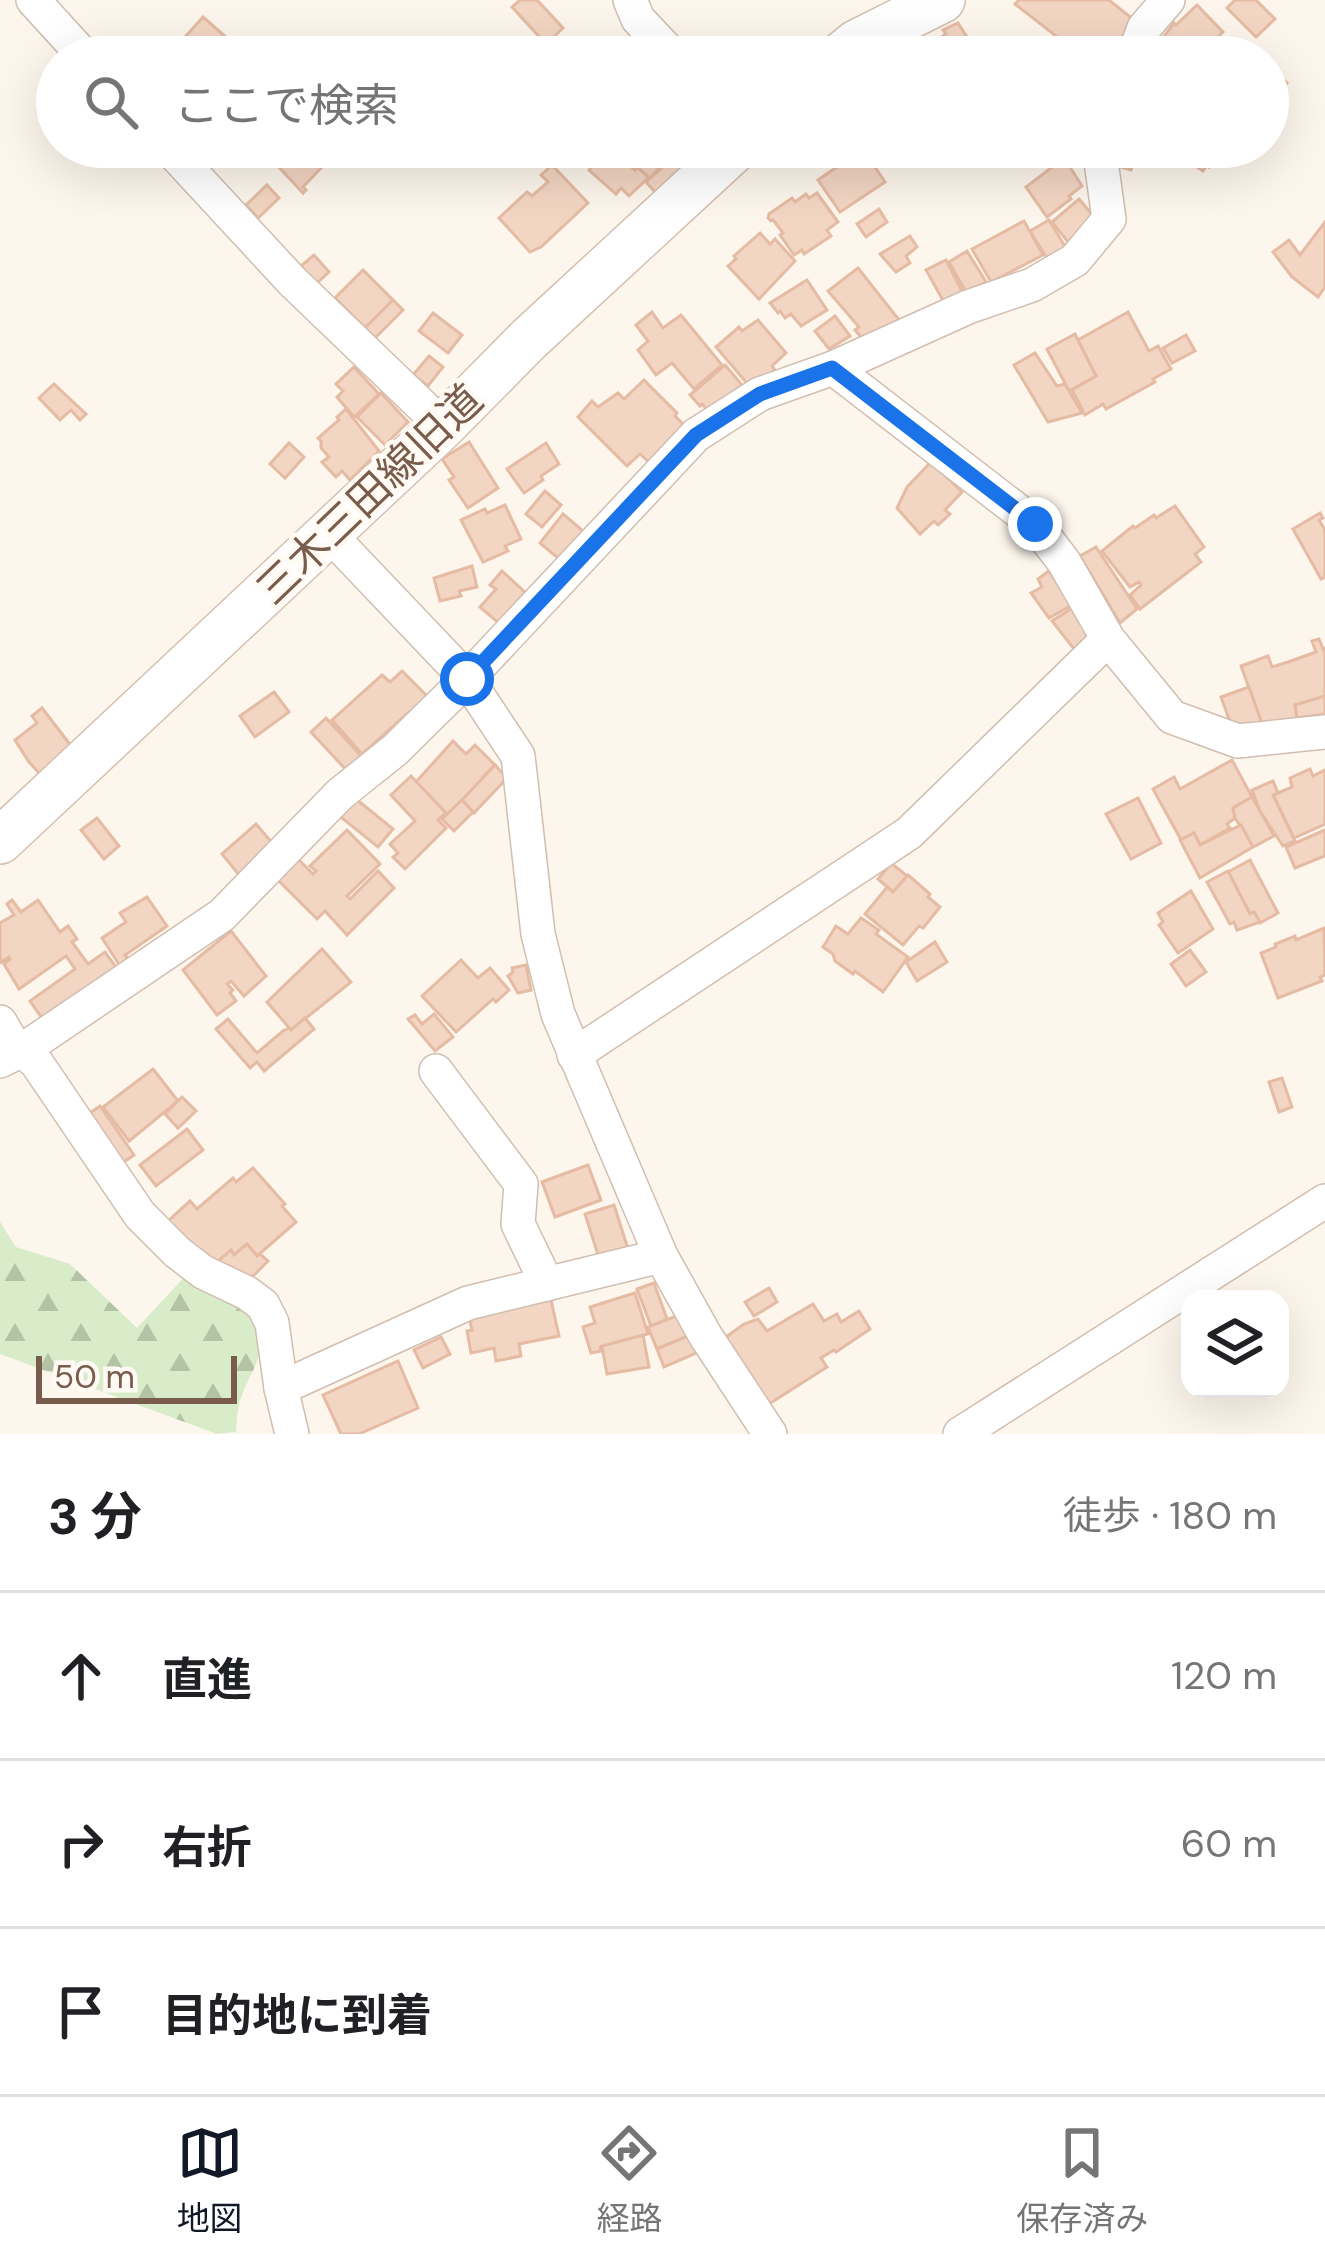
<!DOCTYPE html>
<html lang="ja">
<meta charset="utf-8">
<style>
:root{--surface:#fff;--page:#f6f6f6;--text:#202124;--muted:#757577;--line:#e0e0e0;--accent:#111827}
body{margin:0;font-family:"DM Sans","Noto Sans JP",sans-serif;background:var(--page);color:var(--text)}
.controls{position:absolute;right:36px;bottom:36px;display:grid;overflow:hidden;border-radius:24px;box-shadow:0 12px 48px #0002}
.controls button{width:108px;height:108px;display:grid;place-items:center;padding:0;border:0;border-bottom:3px solid var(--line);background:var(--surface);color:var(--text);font:60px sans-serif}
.scale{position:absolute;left:36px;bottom:30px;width:201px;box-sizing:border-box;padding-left:12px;border:6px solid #7a5c4d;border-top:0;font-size:33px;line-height:42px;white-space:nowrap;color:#7a5c4d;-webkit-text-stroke:9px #fffaf3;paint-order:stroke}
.stop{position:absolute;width:36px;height:36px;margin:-27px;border:9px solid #1a73e8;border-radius:50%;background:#fff}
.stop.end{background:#1a73e8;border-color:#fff;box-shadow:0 3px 12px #0008}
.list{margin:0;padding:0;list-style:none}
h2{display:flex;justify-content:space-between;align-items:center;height:156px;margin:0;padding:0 48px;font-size:51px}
h2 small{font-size:39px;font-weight:400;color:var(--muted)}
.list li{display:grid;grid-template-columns:78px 1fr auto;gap:36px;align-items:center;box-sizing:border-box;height:168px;padding:0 48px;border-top:3px solid var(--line)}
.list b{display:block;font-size:45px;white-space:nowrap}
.list em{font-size:39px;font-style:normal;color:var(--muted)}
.icon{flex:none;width:66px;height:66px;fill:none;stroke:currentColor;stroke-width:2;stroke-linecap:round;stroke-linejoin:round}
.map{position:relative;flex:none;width:1325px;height:1434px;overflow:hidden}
.search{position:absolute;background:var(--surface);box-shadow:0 12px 48px #0002;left:36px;right:36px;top:36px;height:132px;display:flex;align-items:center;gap:30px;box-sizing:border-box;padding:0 42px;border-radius:66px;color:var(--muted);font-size:45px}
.sheet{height:660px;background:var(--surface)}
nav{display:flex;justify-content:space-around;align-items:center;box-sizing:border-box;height:168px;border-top:3px solid var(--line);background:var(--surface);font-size:33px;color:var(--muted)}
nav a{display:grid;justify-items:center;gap:6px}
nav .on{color:var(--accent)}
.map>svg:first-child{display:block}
.forest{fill:url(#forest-firs)}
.building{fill:#f3d5c3;stroke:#e6bba3;stroke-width:3}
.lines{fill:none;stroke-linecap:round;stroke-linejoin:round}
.street-casing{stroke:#d1beb0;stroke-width:36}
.secondary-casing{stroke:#d6c0b0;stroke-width:48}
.street{stroke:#fff;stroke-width:33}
.secondary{stroke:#fff;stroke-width:45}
.route{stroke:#1a73e8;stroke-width:15}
.labels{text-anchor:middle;stroke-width:9;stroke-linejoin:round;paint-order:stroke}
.street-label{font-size:42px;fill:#7a5c4d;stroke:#fffaf3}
</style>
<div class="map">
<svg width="1325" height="1434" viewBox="0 0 1325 1434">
<defs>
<pattern id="forest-firs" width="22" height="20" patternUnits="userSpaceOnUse" patternTransform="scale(3)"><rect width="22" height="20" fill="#d8ecc9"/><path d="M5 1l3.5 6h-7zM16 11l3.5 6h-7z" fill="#b4c2a5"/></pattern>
</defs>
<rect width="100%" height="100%" fill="#fdf6ec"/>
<path class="forest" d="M0,1222L16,1247L70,1264L137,1328L189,1272C216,1285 268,1316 260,1351C257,1366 247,1381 242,1395C237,1407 237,1420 236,1432L217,1434L0,1354Z"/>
<g class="building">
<polygon points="520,0 537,0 563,28 546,44 512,7"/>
<polygon points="1019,0 1109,0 1134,20 1108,57 1083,57 1015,4"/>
<polygon points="1235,0 1256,0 1275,19 1256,37 1227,8"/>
<polygon points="1197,5 1223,32 1197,57 1173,57 1159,43 1174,23 1176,25"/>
<polygon points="203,17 236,46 227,57 167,57"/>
<polygon points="958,23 980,57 912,57 946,34 943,30"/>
<polygon points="1031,40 1053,57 1004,57 1012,47 1020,54"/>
<polygon points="1268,65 1287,83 1271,103 1268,101"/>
<polygon points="294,147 301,147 321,168 303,187 306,190 303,193 276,164"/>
<polygon points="609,147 635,170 637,167 649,177 629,196 621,188 616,194 589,170"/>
<polygon points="609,147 678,147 650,178 637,167 635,170"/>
<polygon points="685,147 707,147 656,193 646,182"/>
<polygon points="1116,147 1138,149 1131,170 1110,164"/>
<polygon points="1166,147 1219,147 1221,148 1209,167 1207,165 1203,171"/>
<polygon points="863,149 885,182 840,212 818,180"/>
<polygon points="1064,158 1082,186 1069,196 1071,199 1047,217 1026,187"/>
<polygon points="552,165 588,203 541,247 530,252 499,218 527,192 532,196 548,182 541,175"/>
<polygon points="267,185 279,198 258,218 246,205"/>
<polygon points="817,193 838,222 827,230 831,236 804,254 802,250 794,255 780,235 783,233 773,220 771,221 768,218 769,214 792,198 795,202 806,194 809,198"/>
<polygon points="1079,199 1095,218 1069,243 1052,222"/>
<polygon points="879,209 887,222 866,237 857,224"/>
<polygon points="1049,220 1066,248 1048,260 1030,231"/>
<polygon points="1024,221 1043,255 991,282 972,249"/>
<polygon points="1325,222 1325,287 1318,297 1292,277 1273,252 1289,240 1300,255"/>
<polygon points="760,233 770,244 775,239 795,261 759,299 728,266 736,259 734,256"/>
<polygon points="910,236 917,247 906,256 910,263 896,272 880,254"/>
<polygon points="967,251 986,282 966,292 949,262"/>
<polygon points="314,255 329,272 316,284 301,266"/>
<polygon points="946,260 963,293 945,304 926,270"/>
<polygon points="858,268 899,320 883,332 862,338 855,330 859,327 828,291"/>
<polygon points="363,270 393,300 365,328 335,298"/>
<polygon points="807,280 827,310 801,326 791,314 785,318 780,311 778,313 770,303"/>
<polygon points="393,300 403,310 375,338 365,328"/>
<polygon points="652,312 663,328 681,315 722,365 694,389 672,363 656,375 638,350 648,341 636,325"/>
<polygon points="1128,312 1149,351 1158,346 1171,369 1153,379 1155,382 1106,409 1103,404 1085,415 1072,390 1096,376 1076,341"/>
<polygon points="433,313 462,335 448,353 419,331"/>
<polygon points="835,316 850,336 829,349 815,331"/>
<polygon points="758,320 786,353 772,366 775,370 751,388 716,347 739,327 742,331"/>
<polygon points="1075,334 1096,376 1069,391 1047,349"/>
<polygon points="1186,335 1195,351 1172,363 1163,348"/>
<polygon points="1035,353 1057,386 1065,384 1082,413 1048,422 1014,365"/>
<polygon points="429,356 443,367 428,386 413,375"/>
<polygon points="725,365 742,385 709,412 702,404 700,406 690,395"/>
<polygon points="354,367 379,394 354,417 337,397 343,391 336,384"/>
<polygon points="644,380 677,413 675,416 687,428 651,464 640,454 627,466 578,417 592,401 598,407 618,393 624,399"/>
<polygon points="54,384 86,414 80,420 71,410 60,420 39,398"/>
<polygon points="381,393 408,422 385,445 357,417"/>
<polygon points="346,409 379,451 350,480 342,471 336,477 322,462 329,457 321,448 321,441 318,438 339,420 337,417"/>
<polygon points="469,442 498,488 468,508 449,480 454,477 442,459"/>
<polygon points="289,443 304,457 285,478 270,464"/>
<polygon points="546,443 559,464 541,476 543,480 524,493 507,469"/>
<polygon points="931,462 962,492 945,510 950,514 938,525 934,521 920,534 897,508 907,487"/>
<polygon points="545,491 561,505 542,527 526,514"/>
<polygon points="505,505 521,539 505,546 508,551 483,562 461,520 485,509 487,513"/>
<polygon points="1175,506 1204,547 1195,554 1201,562 1140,609 1130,595 1141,585 1139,582 1130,587 1102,551 1133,526 1135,528 1154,515 1156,518"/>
<polygon points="1320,513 1323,518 1319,520 1325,530 1325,577 1321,579 1293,529"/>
<polygon points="563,514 583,531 559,559 540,543"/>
<polygon points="1096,547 1137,609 1120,623 1080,556"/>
<polygon points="472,566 477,587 459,591 461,596 440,601 434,578"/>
<polygon points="502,571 528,595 501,625 480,607 496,589 490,585"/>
<polygon points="1049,571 1072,605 1049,618 1031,593 1042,587 1038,579"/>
<polygon points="1074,607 1091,633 1074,649 1052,621"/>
<polygon points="1319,639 1323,649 1325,648 1325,696 1295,705 1297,718 1262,724 1241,666 1268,656 1272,667 1288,662 1316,652 1312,641"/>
<polygon points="402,671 428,697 412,715 409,712 362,754 332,720 382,675 390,682"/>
<polygon points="1249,687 1262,724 1243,728 1230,722 1221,697"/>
<polygon points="274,692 289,712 255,737 240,716"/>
<polygon points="1325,696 1325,714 1297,718 1295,705"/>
<polygon points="42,708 72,747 43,777 29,762 15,740 37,723 32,716"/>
<polygon points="326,718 364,759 348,772 311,732"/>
<polygon points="453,741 466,754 475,745 495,765 483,777 485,779 447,814 416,782"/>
<polygon points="1232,760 1252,797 1233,808 1235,818 1227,824 1230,828 1200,845 1194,833 1181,840 1153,789 1174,777 1180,789"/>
<polygon points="495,765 507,778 474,813 462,800"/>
<polygon points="1310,769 1313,776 1325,770 1325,824 1294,838 1273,795 1292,787 1290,778"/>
<polygon points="411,776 446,813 438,820 446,828 405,869 393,857 398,853 390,844 415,821 391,795"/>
<polygon points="1273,781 1278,793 1273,795 1295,841 1283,846 1260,811 1252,790"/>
<polygon points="1252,797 1274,836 1253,847 1235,818 1233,808"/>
<polygon points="1138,798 1161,843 1131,859 1106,814"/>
<polygon points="356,799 393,829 378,847 337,814"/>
<polygon points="462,800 473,812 454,831 442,819"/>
<polygon points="97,818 119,846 104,859 81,830"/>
<polygon points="256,824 274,845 240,876 222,854"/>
<polygon points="1241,825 1253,847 1200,878 1180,840 1194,833 1200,845"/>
<polygon points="347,830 380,864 347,896 350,899 378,871 394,888 347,935 325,911 317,919 276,878 297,858 313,874 316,871 310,866"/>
<polygon points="1325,830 1325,856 1295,868 1286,847"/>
<polygon points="1250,860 1278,913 1260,923 1254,912 1250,914 1228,872"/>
<polygon points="891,863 907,876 893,892 878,879"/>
<polygon points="1228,871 1250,914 1254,912 1260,922 1237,930 1234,922 1230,924 1207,882"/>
<polygon points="908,875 930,894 928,897 940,907 923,928 919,926 903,945 865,914 887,887 893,892"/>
<polygon points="1191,891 1213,929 1178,953 1159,925 1163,922 1158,913"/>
<polygon points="147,897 167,926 125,955 129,960 120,966 102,938 126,922 120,913"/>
<polygon points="12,900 21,912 38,900 60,932 68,926 77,939 72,942 88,964 105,952 118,970 44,1021 30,1001 75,969 66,956 19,989 4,964 10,959 9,957 0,963 0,923 14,915 7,904"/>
<polygon points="861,918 879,930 876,934 908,957 883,992 855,971 853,974 835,961 833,954 823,947 836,926 848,934"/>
<polygon points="1324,928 1325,975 1320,977 1322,981 1278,998 1261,953 1276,947 1275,944 1295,936 1296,940"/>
<polygon points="231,931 266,976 244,996 231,981 227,984 233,990 230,993 236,1001 217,1015 183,970"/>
<polygon points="935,942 947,962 917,981 906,962"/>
<polygon points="322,949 351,982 291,1030 267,1002"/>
<polygon points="1190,950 1206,972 1186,986 1171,964"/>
<polygon points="461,960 478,978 490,968 509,990 496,1002 493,999 456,1032 422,996"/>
<polygon points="526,965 531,990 518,993 508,976 513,972 512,968"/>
<polygon points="434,1014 453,1037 435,1051 408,1019 415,1015 422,1024"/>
<polygon points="305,1018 314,1029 264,1071 257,1062 250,1068 216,1029 228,1019 257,1053 283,1031 289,1028 291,1030"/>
<polygon points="153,1069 178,1101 129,1141 103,1107"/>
<polygon points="1282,1078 1292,1107 1279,1112 1269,1082"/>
<polygon points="182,1097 196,1111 178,1128 165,1114"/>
<polygon points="100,1106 134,1155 113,1169 78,1121"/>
<polygon points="187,1129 203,1150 156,1186 140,1165"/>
<polygon points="588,1165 601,1200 555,1217 542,1182"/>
<polygon points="253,1168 285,1204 282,1206 296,1222 257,1256 247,1244 234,1255 231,1250 213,1266 167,1222 190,1201 197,1209 233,1178 236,1182"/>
<polygon points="614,1205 629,1252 600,1261 585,1214"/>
<polygon points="247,1244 257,1256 260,1254 268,1261 243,1286 214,1265 231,1250 234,1255"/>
<polygon points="654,1283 667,1319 651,1326 637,1289"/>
<polygon points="769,1288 777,1302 754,1316 745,1302"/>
<polygon points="635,1293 648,1334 600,1347 601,1351 591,1353 583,1327 595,1323 590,1307"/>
<polygon points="551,1300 559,1336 519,1344 521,1356 496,1361 494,1348 471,1353 467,1331 472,1330 469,1317"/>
<polygon points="813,1304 824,1321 837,1314 841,1322 859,1311 870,1329 836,1352 834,1350 821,1358 827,1367 769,1404 726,1337 744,1324 758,1319 767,1331"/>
<polygon points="679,1315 688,1336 657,1349 648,1327"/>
<polygon points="643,1335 649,1367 607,1374 602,1346"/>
<polygon points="688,1336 701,1351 664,1367 657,1349"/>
<polygon points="441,1337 450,1354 423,1368 414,1350"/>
<polygon points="398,1361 418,1408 359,1434 341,1434 323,1395"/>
</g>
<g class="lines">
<g class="street-casing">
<g id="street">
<polyline points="33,0 85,57"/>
<polyline points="630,0 638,19 674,57"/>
<polyline points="1133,57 1144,28 1168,0"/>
<polyline points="168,147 292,281 443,426"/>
<polyline points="833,368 1035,524 1064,562 1108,639 1172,717 1238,741 1325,732"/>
<polyline points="329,534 467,679 518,756 538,934 558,1014 661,1256 705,1335 770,1434"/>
<polyline points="0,1022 11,1041 36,1062 140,1215 177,1252 203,1272 247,1293 263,1305 272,1323 281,1388 292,1434"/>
<polyline points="574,1055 909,833 1108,639"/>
<polyline points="0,1061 24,1049 222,915 340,794 395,750 467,679 696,435 760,394 833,368 968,307 1032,285 1075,260 1109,219 1099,147"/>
<polyline points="436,1071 521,1184 518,1224 547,1284"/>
<polyline points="281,1388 468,1303 661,1256"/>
<polyline points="960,1434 1325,1201"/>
</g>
</g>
<g class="secondary-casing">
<g id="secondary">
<polyline points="839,57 856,43 942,0"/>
<polyline points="0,841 443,426 529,339 737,147"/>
</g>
</g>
<use href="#street" class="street"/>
<use href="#secondary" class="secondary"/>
</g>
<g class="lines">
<polyline class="route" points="467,679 696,435 760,394 832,368 1035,524"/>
</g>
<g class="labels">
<g class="street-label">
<text transform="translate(369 494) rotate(-44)" y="15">三木三田線旧道</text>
</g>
</g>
</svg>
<div class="controls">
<button><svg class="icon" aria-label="layers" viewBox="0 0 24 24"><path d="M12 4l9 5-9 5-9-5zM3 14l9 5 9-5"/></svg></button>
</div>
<div class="scale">50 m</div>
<div class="stop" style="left:467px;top:679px"></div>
<div class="stop end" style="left:1035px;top:524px"></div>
<div class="search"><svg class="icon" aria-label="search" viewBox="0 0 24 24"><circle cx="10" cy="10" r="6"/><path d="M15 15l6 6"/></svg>ここで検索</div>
</div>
<section class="sheet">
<h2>3 分<small>徒歩 · 180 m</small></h2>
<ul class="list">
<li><svg class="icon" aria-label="ahead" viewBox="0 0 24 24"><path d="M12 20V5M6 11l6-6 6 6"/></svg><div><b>直進</b></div><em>120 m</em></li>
<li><svg class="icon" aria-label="right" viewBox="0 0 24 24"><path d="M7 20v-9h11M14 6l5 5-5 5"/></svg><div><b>右折</b></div><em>60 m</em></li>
<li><svg class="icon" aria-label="arrive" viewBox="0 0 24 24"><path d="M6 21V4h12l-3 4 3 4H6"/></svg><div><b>目的地に到着</b></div></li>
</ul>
</section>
<nav>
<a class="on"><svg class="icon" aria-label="map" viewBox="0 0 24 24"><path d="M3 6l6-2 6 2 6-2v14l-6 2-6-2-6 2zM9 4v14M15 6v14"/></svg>地図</a>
<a><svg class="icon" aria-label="directions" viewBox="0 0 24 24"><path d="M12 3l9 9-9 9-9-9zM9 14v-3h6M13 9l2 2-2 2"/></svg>経路</a>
<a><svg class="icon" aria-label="saved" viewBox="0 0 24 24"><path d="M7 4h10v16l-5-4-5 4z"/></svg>保存済み</a>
</nav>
